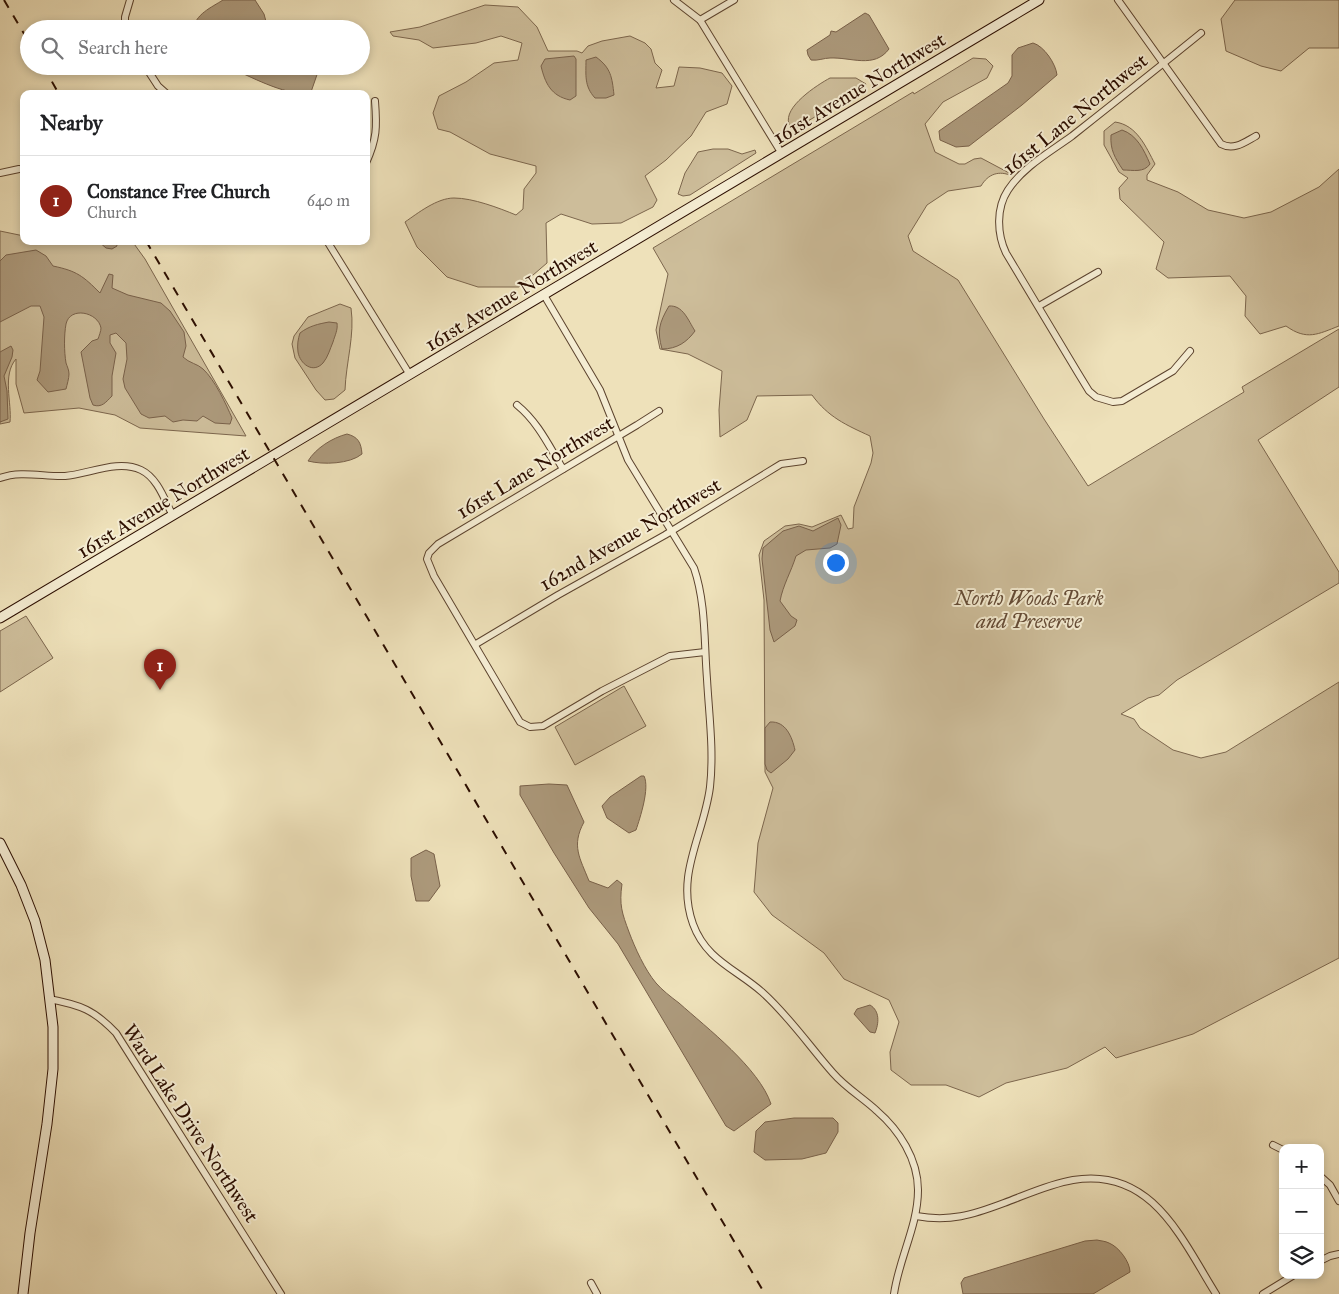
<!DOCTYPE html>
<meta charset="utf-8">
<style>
:root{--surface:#fff;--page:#f2f2f2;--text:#202124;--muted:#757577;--line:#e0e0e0;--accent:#8f2418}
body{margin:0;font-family:"IM FELL Great Primer",serif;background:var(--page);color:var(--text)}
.controls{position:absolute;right:15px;bottom:15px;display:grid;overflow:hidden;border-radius:10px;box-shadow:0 2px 8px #0003}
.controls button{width:45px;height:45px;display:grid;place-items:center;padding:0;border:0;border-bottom:1px solid var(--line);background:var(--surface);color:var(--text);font:25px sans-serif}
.you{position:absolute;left:835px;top:562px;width:18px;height:18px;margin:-12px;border:4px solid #fff;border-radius:50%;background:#1a73e8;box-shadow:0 0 0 8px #1a73e833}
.badge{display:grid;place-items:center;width:32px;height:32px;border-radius:50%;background:var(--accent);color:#fff;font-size:16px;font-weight:700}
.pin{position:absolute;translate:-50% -41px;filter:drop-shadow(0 1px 2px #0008)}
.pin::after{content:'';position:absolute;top:26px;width:18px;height:15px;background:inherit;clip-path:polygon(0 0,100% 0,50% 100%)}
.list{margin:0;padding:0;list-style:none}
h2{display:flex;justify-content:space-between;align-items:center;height:65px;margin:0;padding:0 20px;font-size:21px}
h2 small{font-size:16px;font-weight:400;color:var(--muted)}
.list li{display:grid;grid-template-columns:32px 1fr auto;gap:15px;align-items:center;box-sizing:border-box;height:90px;padding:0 20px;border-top:1px solid var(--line)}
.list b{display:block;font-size:19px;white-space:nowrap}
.list p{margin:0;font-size:16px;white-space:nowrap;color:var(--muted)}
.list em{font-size:16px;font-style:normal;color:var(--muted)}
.icon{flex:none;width:28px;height:28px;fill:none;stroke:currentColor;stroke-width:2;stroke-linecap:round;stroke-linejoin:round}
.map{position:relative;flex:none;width:1339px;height:1294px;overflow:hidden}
.search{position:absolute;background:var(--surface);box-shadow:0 2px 8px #0003;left:20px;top:20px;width:350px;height:55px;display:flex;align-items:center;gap:12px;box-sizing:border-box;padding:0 18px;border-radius:28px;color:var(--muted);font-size:19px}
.panel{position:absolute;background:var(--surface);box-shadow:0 2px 8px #0003;left:20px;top:90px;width:350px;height:155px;border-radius:10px}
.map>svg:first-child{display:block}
.green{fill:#cdbd9a;stroke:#7c664d}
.water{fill:#ac997b;stroke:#79614a}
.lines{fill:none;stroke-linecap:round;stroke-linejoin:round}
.minor-casing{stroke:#5c432e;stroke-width:8}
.secondary-casing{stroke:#2c0e00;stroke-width:11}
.minor{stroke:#f4ecd2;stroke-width:6}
.secondary{stroke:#f4ecd2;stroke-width:9}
.rail{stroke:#2c0e00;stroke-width:2;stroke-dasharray:9 9;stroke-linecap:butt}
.labels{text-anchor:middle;stroke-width:4;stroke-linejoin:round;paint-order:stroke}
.street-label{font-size:20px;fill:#2c0e00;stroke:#f4ecd2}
.park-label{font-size:20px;font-style:italic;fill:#644b36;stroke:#f4ecd2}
</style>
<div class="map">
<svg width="1339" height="1294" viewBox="0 0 1339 1294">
<rect width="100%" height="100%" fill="#eee1ba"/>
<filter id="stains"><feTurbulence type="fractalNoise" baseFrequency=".004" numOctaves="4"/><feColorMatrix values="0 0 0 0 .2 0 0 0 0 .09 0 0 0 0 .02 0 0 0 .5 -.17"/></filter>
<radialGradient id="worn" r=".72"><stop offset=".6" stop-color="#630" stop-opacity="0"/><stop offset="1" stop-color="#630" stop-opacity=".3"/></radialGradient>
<g class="green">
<polygon points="1235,0 1339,0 1339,48 1309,48 1281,71 1261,66 1226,51 1221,19"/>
<path d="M485,5L518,7L537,27L548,51H577L582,53L588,46L602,41L630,36L645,43L651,49L655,63L662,70L656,88L674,86L679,67L700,68L722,73L732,86L727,104L706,112L691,136L666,160L645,176L657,200L653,207L621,223L592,224L561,214L546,223L547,263L519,287H478L447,277L417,247L405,222C418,213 437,198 454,198C473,198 499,208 516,215L523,209L524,189L536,173V166L490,154L450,132L438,129L433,113L439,96L466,82L494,63L518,60L522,43L501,36L476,43L433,48L419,40L393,36L390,32L420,27Z"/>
<path d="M973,58L986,59L993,66L987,78L943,102L925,124L935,152L959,164H965L974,159L981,158L1013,175L1012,176C999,170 988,174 981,186L948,191L927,205L908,236L913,251L958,280L1044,419L1088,486L1244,392L1242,387L1339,329V387L1258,440L1339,572V583L1177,680L1159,695L1148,698L1121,714L1134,719L1140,728L1173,750L1201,758L1226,752L1339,682V958L1193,1034L1116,1058L1105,1047L1067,1068L1006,1083L979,1097L946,1085H911L891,1070L890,1052L899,1022L889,1000L844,979L824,953L772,915L754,892L758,843L773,788L765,772L764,600L759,555L764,541L785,526L799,524L812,527L841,515L848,529L853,528L854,507L871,463L873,453L870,436C846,425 828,417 812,395L757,396L747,420L720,437L719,410L722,371L688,354L660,349L656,330L668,274L653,248L913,92L914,94Z"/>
<path d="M830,78H856L866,84L863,88L793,130C792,128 790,126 789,124C783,107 817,85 830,78Z"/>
<path d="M1115,122C1137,125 1146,147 1155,164L1147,175V180L1178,192L1208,210L1244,218L1271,212L1319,187L1339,169V326C1318,334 1307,341 1286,326L1260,334L1245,316L1246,296L1230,276L1168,278L1156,269L1164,242L1120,199L1119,188L1128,178L1119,172L1104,145V131Z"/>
<polygon points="713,149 728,149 742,154 755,150 756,153 690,195 683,196 678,194 685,173 698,152"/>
<path d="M0,231L24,236V241H132L145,259L246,436L140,428L115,415L79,408L24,413L16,384V359C2,375 12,403 10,422L0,424Z"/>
<path d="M340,304L351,308C355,335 346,362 345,390L334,399L325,400L316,390L295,358L292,344L294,336L308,317Z"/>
<polygon points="26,616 53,658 0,692 0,631"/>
<polygon points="624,686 646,726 575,765 555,727"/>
</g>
<g class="water">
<path d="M223,0H255L264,14L268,29H194C194,15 212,7 223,0Z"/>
<path d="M865,13L869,15L889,49C874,69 851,57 830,58C824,58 818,61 811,60L808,55L807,50L830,35L831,31L836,32Z"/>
<path d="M1033,43C1044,46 1056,64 1057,75L1022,105L969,146L956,147L940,140L939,131L1008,83L1012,76V55L1018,48Z"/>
<path d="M574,56L576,59V96L570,100C551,96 545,83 541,66L545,59Z"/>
<path d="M596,57C611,68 612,77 614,95L606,98H595C584,86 586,75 586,60Z"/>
<path d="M226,66H320L311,92L309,94C281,94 252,77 226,66Z"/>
<path d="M1122,130C1137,135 1144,150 1150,164C1144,173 1133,170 1123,170C1115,158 1110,150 1111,135Z"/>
<polygon points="98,241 116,241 117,246 112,249 106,248"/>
<path d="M36,250L46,256L53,266C77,271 83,276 100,293L109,274L113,275L112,288L128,295L161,303L170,311L184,332L186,346L183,357C189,363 198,364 203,369C215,380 226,404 232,418L230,424L215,423L203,416L197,421L183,420L173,422L165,416L149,418L141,414L125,388L123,379L127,359L126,343L116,333L110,335V343L116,353L112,376V396C106,402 102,408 93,405L90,398L81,352L92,341L98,339C99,336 101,331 101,328C98,312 70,306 66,324C64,335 64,351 66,363C67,366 69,370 69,374C69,378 67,385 66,389L48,392L37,380L40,371L44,317L40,306H31L0,322V261L6,255Z"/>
<path d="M669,306C683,305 688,320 695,331C687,342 677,349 662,349C657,331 659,323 669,306Z"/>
<path d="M329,322L337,323C338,330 335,335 333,342C330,349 328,357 323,363C313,374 300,364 298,352C297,345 298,339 300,333C309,326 318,324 329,322Z"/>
<polygon points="11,346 13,350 12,357 4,376 7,391 8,419 0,422 0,352"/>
<path d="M347,434C358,437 361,442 362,454C350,464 323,465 308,461C316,448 332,438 347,434Z"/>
<path d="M838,518L841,525L837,544L830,548L806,550L796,556C791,572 783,585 780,601L791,616L797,620L795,626L774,642L770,630L762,559L763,548L783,531L799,526L813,531Z"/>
<path d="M770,722C786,721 792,737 795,750L788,759L771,773L767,770L765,764V728Z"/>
<path d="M641,776H644C650,788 640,818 636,830L629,833L607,818L602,806L610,797Z"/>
<path d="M549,784L567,785L584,822C571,846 580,858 589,881L608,888L617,880L622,884C619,905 622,913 629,932C635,948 645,970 656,983C662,990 671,997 679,1003C707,1028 759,1068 771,1104L734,1131L726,1126L618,944L589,908L554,853L520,795V786Z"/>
<polygon points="426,850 434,854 440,886 429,901 416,901 411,876 411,858"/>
<path d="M870,1005C880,1011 879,1023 875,1033L870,1032L854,1014L857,1009Z"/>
<polygon points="794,1118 833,1118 838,1123 838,1132 826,1153 802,1159 765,1160 754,1152 756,1131 765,1122"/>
<path d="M1097,1240C1101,1241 1105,1241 1109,1243C1119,1247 1130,1262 1130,1272L1093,1294H963L961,1283L964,1278L1085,1241Z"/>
</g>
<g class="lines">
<g class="minor-casing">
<g id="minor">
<polyline points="674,0 700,20 782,154"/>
<path d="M1118,0L1221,144C1234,151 1245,142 1256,136"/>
<polyline points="700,20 734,0"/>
<polyline points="125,29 125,17 130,0"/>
<polyline points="145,66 158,86 167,94"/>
<path d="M366,163C377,139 377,127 375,101"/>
<polyline points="0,173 19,169"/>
<polyline points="327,241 410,375"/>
<path d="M544,295L600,390L628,460L694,568C706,603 704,642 707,679C709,715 714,751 710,787C704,835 675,874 693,924C706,960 736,969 762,992C789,1016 810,1047 833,1073C846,1088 863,1098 877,1111C899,1130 918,1159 918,1190C918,1226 899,1258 894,1294"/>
<polyline points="1039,306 1098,272"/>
<path d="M1190,351L1173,371L1122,401L1113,402L1096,397L1089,391L1078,373L1006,253C997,234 996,208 1008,190C1023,167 1050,152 1072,136C1115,102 1158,68 1201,33"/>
<path d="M517,405C538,422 549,446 563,469"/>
<polyline points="659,411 637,425 438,544 429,553 427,559 434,576 520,722 530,727 543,726 602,691 670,656 705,652"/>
<path d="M0,478C21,470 44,477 65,476C89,474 118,459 141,470C158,478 165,501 173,516"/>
<polyline points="476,644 558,595 665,535 781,464 803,461"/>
<path d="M49,999C81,1005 94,1010 116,1033L281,1294"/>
<polyline points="1273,1145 1283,1150"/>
<polyline points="1320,1176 1330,1185 1339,1201"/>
<path d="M916,1216C950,1222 972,1215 1004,1203C1026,1195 1049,1184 1073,1180C1152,1167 1181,1238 1216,1294"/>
<polyline points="1320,1261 1330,1256 1339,1254"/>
<polyline points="591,1283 597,1294"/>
<polyline points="1263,1294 1294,1275"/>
</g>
</g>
<g class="secondary-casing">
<g id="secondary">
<polyline points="0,618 1039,0"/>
<polyline points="0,843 21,885 35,921 45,960 53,1027 53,1069 47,1124 30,1233 23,1294"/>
</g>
</g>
<use href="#minor" class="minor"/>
<use href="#secondary" class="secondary"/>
<g class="rail">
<polyline points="4,0 29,42"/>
<polyline points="43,66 59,94"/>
<polyline points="146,241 765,1294"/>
</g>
</g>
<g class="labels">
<g class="street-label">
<text transform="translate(859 88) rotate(-31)" y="7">161st Avenue Northwest</text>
<text transform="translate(1075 114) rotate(-39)" y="7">161st Lane Northwest</text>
<text transform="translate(511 295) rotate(-31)" y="7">161st Avenue Northwest</text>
<text transform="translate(535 467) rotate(-31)" y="7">161st Lane Northwest</text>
<text transform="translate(163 502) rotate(-31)" y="7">161st Avenue Northwest</text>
<text transform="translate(630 534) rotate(-30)" y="7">162nd Avenue Northwest</text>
<text transform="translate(191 1123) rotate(57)" y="7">Ward Lake Drive Northwest</text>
</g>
<g class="park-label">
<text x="1029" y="605">North Woods Park<tspan x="1029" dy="23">and Preserve</tspan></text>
</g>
</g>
<rect width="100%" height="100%" filter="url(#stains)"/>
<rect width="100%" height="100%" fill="url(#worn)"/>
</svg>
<div class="controls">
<button>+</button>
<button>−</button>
<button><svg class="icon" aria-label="layers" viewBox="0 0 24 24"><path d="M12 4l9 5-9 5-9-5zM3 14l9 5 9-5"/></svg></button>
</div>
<div class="you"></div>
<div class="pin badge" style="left:160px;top:690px">1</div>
<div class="search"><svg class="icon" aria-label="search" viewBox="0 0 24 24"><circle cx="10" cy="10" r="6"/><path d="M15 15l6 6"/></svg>Search here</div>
<section class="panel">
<h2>Nearby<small></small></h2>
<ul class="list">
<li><span class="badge">1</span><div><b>Constance Free Church</b><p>Church</p></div><em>640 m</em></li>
</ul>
</section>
</div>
